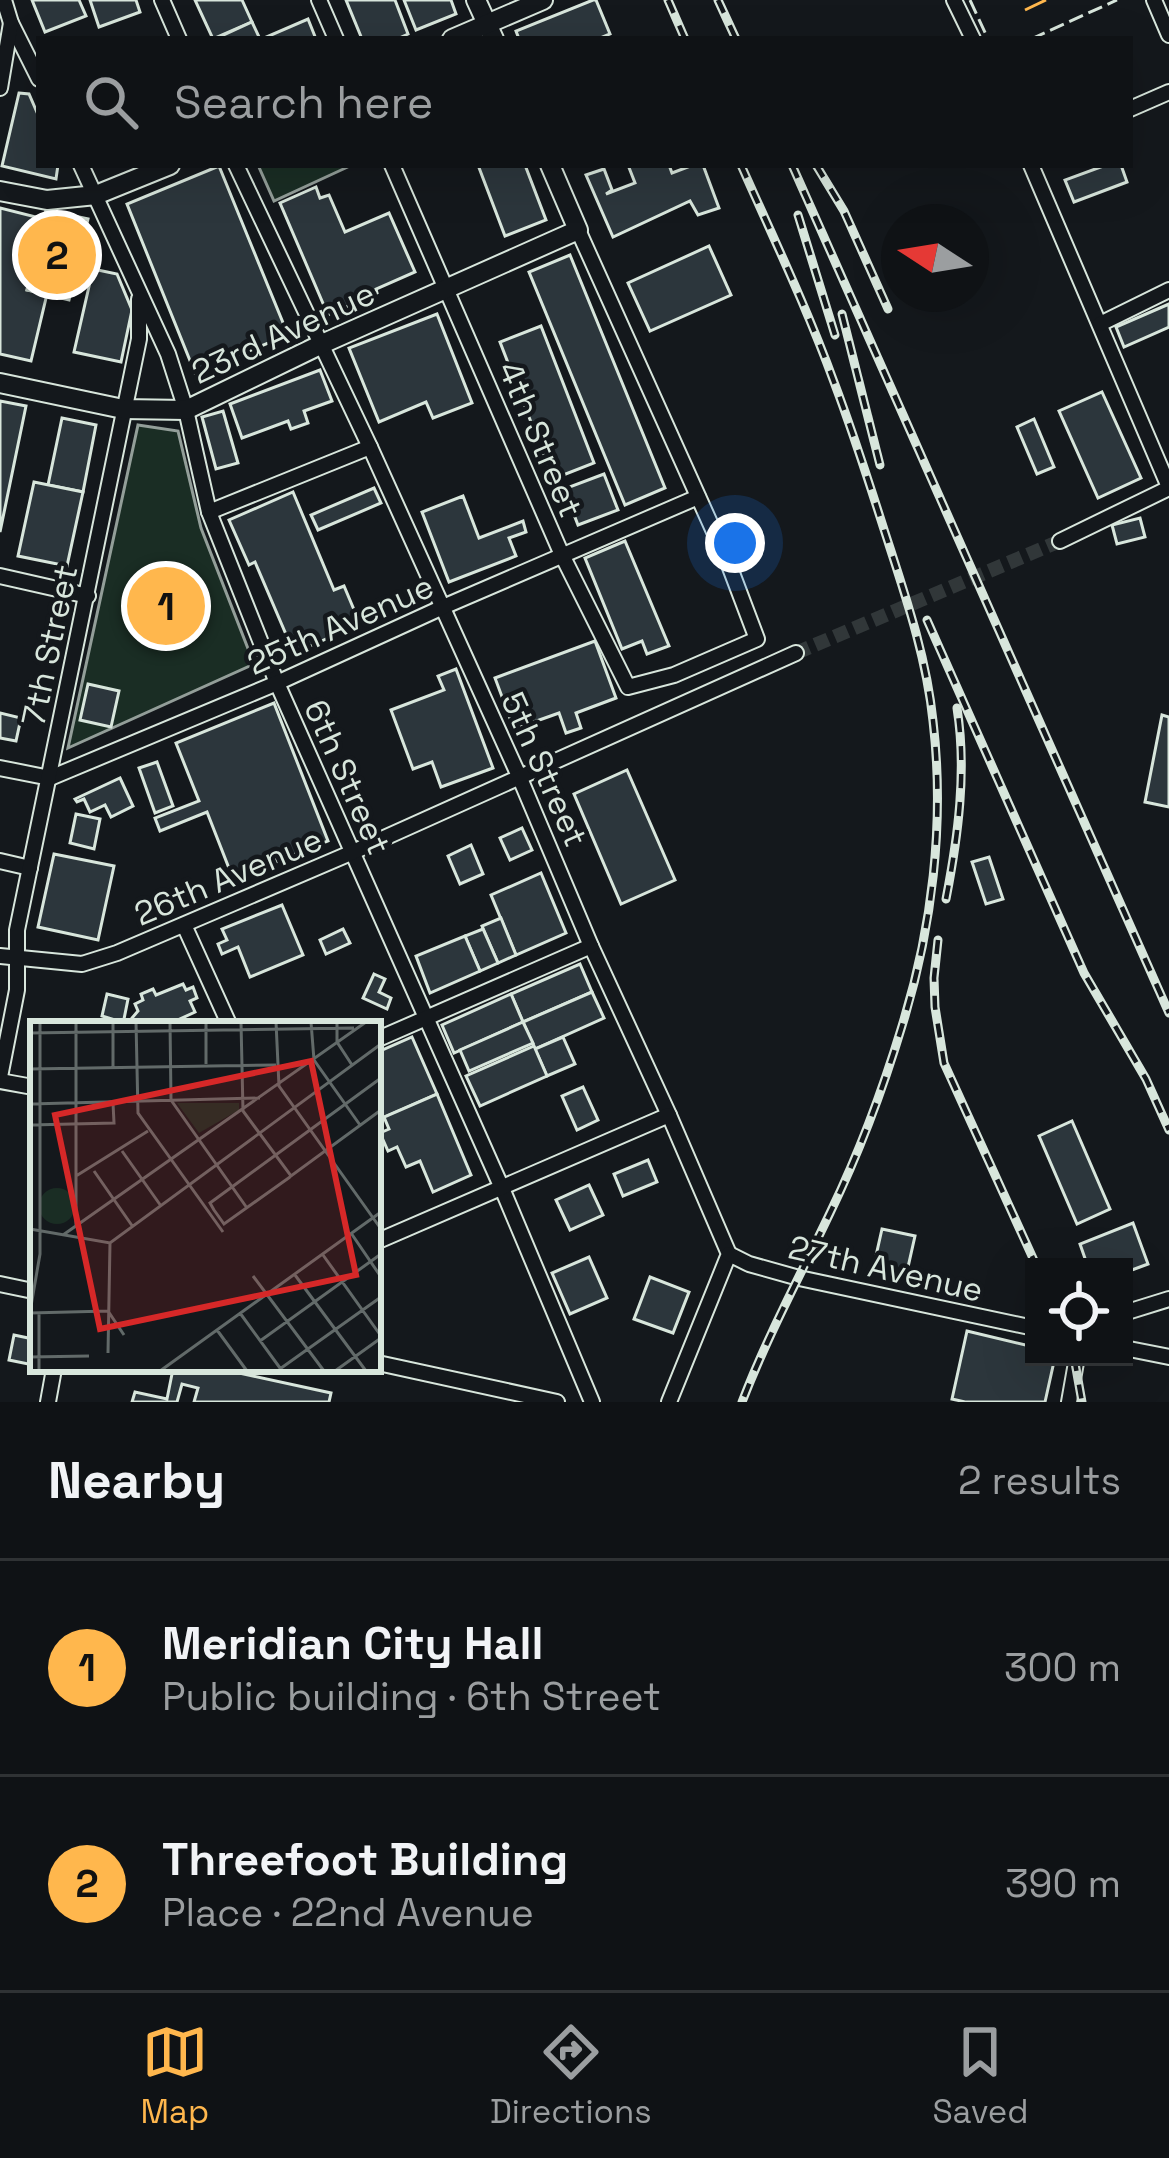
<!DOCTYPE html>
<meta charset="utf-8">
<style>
:root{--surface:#0f1215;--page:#181b1e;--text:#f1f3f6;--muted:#9b9ea0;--line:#2f3234;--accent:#ffb74d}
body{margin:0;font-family:"Space Grotesk",sans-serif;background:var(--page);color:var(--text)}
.controls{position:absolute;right:36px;bottom:36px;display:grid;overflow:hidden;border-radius:0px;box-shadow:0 12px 48px #0002}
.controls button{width:108px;height:108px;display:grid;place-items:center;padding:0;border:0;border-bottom:3px solid var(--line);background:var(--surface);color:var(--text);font:60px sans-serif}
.compass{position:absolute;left:881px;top:204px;width:108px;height:108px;border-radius:50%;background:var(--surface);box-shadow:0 12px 48px #0002;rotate:282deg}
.you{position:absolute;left:735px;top:543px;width:42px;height:42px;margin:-30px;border:9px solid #fff;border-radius:50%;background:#1a73e8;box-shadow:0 0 0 18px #1a73e833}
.badge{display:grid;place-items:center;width:78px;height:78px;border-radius:50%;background:var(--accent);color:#111;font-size:39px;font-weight:700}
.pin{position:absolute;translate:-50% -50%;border:6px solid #fff;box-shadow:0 3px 12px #0006}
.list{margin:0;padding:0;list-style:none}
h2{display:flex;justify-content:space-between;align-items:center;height:156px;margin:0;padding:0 48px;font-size:51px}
h2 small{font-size:39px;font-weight:400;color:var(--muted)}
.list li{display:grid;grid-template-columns:78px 1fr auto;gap:36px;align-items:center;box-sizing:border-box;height:216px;padding:0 48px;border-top:3px solid var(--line)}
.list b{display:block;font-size:45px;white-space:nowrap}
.list p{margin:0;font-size:39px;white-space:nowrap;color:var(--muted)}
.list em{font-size:39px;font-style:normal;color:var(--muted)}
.icon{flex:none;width:66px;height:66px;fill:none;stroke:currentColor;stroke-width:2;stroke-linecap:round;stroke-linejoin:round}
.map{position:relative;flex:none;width:1169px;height:1402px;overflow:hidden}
.search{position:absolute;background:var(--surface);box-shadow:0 12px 48px #0002;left:36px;right:36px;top:36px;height:132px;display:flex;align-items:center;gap:30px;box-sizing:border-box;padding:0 42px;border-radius:0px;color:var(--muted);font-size:45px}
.sheet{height:588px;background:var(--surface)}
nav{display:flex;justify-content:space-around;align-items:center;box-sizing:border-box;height:168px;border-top:3px solid var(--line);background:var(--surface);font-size:33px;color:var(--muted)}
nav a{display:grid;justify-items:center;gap:6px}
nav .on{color:var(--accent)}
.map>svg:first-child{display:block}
.green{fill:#1a2d24;stroke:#939e99;stroke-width:3}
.building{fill:#2c363c;stroke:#d8e6dc;stroke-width:3}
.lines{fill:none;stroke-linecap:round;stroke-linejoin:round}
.minor-tunnel{stroke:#313739;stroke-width:14;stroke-dasharray:14 7;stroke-linecap:butt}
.minor-casing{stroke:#d8e6dc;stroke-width:18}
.major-casing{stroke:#d8e6dc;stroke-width:22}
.minor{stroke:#14181c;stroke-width:14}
.major{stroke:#14181c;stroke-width:18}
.rail-casing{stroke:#d8e6dc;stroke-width:9}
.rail{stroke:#14181c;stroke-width:4.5;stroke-dasharray:14;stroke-linecap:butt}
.fence{stroke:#d8e6dc;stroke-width:3;stroke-dasharray:15 6;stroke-linecap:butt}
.power{stroke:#ffb74d;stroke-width:3;stroke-dasharray:42 9 6 9;stroke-linecap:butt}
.labels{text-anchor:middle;stroke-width:9;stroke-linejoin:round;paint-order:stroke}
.street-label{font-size:33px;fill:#d8e6dc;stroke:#14181c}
.inset-road{fill:none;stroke:#626a69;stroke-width:3}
.view{fill:#d62828;fill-opacity:0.15;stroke:#d62828;stroke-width:6}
.inset-edge{fill:none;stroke:#d8e6dc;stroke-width:6}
</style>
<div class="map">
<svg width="1169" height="1402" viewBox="0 0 1169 1402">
<rect width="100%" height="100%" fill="#14181c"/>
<g class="green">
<polygon points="258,165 352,165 274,201"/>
<polygon points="138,425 178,431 201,528 254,664 68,748"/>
</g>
<g class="building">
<polygon points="32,0 79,0 86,16 45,32"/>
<polygon points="90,0 136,0 140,12 99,27"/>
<polygon points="195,0 242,0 252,22 213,39"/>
<polygon points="346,0 395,0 408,34 397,39 362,39"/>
<polygon points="404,0 451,0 456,14 416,30"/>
<polygon points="593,0 596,0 610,34 598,39 519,39 516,31"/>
<polygon points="308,19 316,39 264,39 264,38"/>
<polygon points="252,22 260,39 215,39"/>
<polygon points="19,93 29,94 39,117 39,165 58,165 56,179 2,166"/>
<polygon points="478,165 525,165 546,220 505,236"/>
<polygon points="628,165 669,165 672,173 693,165 703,165 719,208 698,215 690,201 613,237 586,175 604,169 612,190 606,194 635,183"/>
<polygon points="1106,165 1121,165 1127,182 1074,202 1065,180"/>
<polygon points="219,166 288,335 195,373 127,204"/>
<polygon points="316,187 320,198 329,195 345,232 389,213 415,272 376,289 377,293 328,315 280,203"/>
<polygon points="0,208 44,219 27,290 47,294 31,361 0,354"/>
<polygon points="46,210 88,219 69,300 27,290"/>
<polygon points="709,246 731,295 650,331 628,283"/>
<polygon points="570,255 665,488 625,505 529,272"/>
<polygon points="93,269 117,274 132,310 121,362 74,352"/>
<polygon points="1169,304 1169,327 1124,347 1116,327"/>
<polygon points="437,314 472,403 433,418 426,402 379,422 349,348"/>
<polygon points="541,326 594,463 553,479 500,342"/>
<polygon points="320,370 332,401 304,411 308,423 291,429 288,421 242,438 230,404"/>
<polygon points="1102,392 1141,478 1098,498 1059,411"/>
<polygon points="0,401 26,406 0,532"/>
<polygon points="223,411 238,463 216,469 202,417"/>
<polygon points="62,418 96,425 83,492 48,485"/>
<polygon points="1034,419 1054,467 1037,474 1017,427"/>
<polygon points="604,474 618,510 578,525 564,489"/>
<polygon points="34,482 83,492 67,566 18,556"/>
<polygon points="374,488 381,503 318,530 311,515"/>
<polygon points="293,492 334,590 344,586 360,624 294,653 255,562 249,565 229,520"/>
<polygon points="463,496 479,538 523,521 526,532 509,538 516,556 449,582 422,512"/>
<polygon points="1140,518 1145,537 1117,544 1112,525"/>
<polygon points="625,541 669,646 647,654 642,641 622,649 585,558"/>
<polygon points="184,569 205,616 148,643 127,595"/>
<polygon points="595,641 616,698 576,713 581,728 566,733 559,713 514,729 495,678"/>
<polygon points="456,669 493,768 441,787 432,762 413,769 391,710 444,690 438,676"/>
<polygon points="88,684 119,691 111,727 80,720"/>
<polygon points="274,703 328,841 276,862 273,855 261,860 265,869 234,881 207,812 160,831 155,818 199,801 176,743"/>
<polygon points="0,713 21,718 16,741 0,738"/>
<polygon points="1162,715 1169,717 1169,807 1145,802"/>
<polygon points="157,762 173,806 155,813 139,768"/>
<polygon points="627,770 675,880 621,904 574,794"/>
<polygon points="120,778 133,806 111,817 105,805 90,812 84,799 77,802 75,799"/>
<polygon points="76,814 100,819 94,849 70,843"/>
<polygon points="522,828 532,850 510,860 500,838"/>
<polygon points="471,845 483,874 460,884 448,856"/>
<polygon points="54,854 114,866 98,940 38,927"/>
<polygon points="989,857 1003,899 986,904 972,862"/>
<polygon points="541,873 566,933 516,955 491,895"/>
<polygon points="282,905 303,955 250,977 238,947 222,954 218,944 227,940 222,929"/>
<polygon points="501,918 516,955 498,963 482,926"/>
<polygon points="343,929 350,943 326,954 320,940"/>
<polygon points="483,929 498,963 480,971 465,936"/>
<polygon points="465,936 480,971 430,993 416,956"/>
<polygon points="580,964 592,992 523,1022 511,994"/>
<polygon points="374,974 385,979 379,992 391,998 387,1009 363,998"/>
<polygon points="183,984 186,990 193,987 197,998 190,1001 195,1012 169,1024 134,1024 132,1018 138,1011 135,1004 143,1000 141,994 153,989 156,995"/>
<polygon points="592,992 604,1018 535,1049 523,1022"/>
<polygon points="107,994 128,999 123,1024 111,1024 112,1019 102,1016"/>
<polygon points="511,994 523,1022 454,1053 442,1025"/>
<polygon points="523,1022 533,1043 469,1071 460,1050"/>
<polygon points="412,1037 437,1094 378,1120 378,1052"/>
<polygon points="563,1037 575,1064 547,1076 535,1049"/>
<polygon points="534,1046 547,1076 480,1106 466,1076"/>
<polygon points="583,1087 598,1120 577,1130 562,1096"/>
<polygon points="437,1094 471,1175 433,1192 420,1161 406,1167 397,1147 388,1151 380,1133 389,1129 384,1117"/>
<polygon points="1072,1121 1110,1209 1077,1224 1039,1136"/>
<polygon points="648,1160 657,1182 623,1196 614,1174"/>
<polygon points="589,1185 603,1215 570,1230 556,1200"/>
<polygon points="1133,1223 1148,1264 1124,1273 1124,1267 1088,1267 1080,1244"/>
<polygon points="882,1229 915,1236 906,1276 873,1269"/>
<polygon points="589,1257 607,1298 570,1314 552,1273"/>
<polygon points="650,1277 689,1292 673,1333 634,1319"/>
<polygon points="967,1331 1034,1347 1034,1357 1055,1357 1045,1402 965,1402 952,1399"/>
<polygon points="14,1335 33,1339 33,1365 9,1360"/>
<polygon points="173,1369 221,1369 331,1393 329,1402 194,1402 198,1388 182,1384 177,1402 132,1402 135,1392 167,1399"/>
</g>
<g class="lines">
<polyline class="minor-tunnel" points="796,653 1060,541"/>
<g class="minor-casing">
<g id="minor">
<polyline points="4,0 11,23 39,79"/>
<polyline points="162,0 179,39"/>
<polyline points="319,0 336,39"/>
<polyline points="954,0 973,39"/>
<polyline points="1154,0 1169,35"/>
<polyline points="0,88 11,23"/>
<polyline points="1130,109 1169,92"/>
<polyline points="81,165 168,354 186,410 209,512 277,683 501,1186 592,1402"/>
<polyline points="236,165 370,447 519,776 591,946 669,1115 729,1254 669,1402"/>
<polyline points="392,165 562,555 628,687 674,675 757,639 729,565 578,230"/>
<polyline points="1031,165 1169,487"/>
<polyline points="1100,324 1169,290"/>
<polyline points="209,512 370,447"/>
<polyline points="1060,541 1169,488"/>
<polyline points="0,576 88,596"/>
<polyline points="0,768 50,778 277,683 443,607 698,497"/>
<polyline points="0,861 30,868"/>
<polyline points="184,925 229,1024"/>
<polyline points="0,956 82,964 117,953 353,852 796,653"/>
<polyline points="378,1039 591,946"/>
<polyline points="0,1077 17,990 17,930 139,339 139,299"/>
<polyline points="0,1081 33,1087"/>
<polyline points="378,1241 669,1115"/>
<polyline points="729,1254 749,1264 799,1278 1034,1328"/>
<polyline points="0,1284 33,1291"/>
<polyline points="1124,1313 1169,1299"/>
<polyline points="1124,1348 1169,1357"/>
<polyline points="378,1363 557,1402"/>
<polyline points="48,1402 54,1369"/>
<polyline points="1069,1402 1077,1357"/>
</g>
</g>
<g class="major-casing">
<g id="major">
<polyline points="476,0 494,39"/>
<polyline points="452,39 543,0"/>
<polyline points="0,191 47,200 96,195 170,165"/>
<polyline points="0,383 123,409 186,410 322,344 578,230 550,165"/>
</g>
</g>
<use href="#minor" class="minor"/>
<use href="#major" class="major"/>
<g class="rail-casing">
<g id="rail">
<polyline points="668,0 685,39"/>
<polyline points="718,0 736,39"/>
<path d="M741,165C773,237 807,308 834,382C851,427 866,473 881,520C902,586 926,652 933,721C945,823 932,929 902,1026C883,1089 859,1153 830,1213C800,1276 767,1337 742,1402"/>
<polyline points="792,165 1169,1013"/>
<polyline points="816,165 844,211 888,309"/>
<polyline points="798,215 835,335"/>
<polyline points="842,314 880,465"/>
<polyline points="927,620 1084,973 1146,1079 1169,1130"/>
<path d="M946,899C958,837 967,771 957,708"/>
<polyline points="938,940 934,978 935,1007 944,1063 1037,1267"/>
<polyline points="1074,1357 1082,1402"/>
</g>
</g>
<use href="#rail" class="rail"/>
<g class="fence">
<polyline points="970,0 988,39"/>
<polyline points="1031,39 1117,0"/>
</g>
<polyline class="power" points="1025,10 1046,0"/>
</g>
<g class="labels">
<g class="street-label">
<text transform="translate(283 332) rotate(-25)" y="12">23rd Avenue</text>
<text transform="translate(541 439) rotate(67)" y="12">4th Street</text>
<text transform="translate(340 624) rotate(-24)" y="12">25th Avenue</text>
<text transform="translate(49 645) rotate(-78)" y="12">7th Street</text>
<text transform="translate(545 769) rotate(66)" y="12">5th Street</text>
<text transform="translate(348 777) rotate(66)" y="12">6th Street</text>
<text transform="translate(228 876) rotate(-23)" y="12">26th Avenue</text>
<text transform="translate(886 1268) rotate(13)" y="12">27th Avenue</text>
</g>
</g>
<g transform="translate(30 1021)">
<rect width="351" height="351" fill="#14181c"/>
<path d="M147,82H209V89L169,112ZM9 185a18 18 0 1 1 36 0a18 18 0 1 1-36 0Z" fill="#1a2d24"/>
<path class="inset-road" d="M10,1V48M46,1V204M83,1V47M106,1L108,92L193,211M140,1L141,79L217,187M176,1V43M211,1L213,90L261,155L351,89M246,1L249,65L351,208M281,1L284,39L330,104M307,1V21L322,44M0,12L324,7M0,48L246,44M0,83L230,77M0,104L84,102L83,82M92,130L131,185M64,150L103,206M46,155L118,110M184,189L180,182L351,57M184,189L194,203L260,156M0,208L80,222L351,23M321,212L351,256M33,214L336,1M293,234L351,315M265,254L336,350M223,255L294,350M0,291L10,233V48M0,292L78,290L94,314M210,292L250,347M187,309L217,350M230,320L351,233M78,332L80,222M0,336L59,335M9,350V292M130,350L351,191M247,350L351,276M305,350L351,317"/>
<path class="view" d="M281,40L326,254L70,308L25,94Z"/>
<rect width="351" height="351" class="inset-edge"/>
</g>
</svg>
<div class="controls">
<button><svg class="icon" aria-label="locate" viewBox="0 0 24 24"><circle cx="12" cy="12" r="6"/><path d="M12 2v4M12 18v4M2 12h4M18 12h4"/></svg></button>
</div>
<svg class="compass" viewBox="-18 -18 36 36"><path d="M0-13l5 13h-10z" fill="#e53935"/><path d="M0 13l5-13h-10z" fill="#9b9ea0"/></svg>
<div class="you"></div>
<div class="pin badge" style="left:166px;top:606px">1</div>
<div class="pin badge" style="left:57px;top:255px">2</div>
<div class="search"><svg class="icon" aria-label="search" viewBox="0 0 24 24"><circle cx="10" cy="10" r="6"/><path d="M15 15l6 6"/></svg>Search here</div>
</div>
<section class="sheet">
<h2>Nearby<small>2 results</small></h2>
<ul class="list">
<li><span class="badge">1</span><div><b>Meridian City Hall</b><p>Public building · 6th Street</p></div><em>300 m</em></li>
<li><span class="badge">2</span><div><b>Threefoot Building</b><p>Place · 22nd Avenue</p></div><em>390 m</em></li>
</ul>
</section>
<nav>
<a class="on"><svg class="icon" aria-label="map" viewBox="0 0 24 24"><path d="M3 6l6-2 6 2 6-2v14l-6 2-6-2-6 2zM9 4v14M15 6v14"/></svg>Map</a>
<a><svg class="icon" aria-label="directions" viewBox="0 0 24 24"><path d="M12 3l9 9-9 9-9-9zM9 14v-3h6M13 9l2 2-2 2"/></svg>Directions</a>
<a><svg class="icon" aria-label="saved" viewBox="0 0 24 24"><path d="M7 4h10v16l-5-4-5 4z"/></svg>Saved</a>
</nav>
